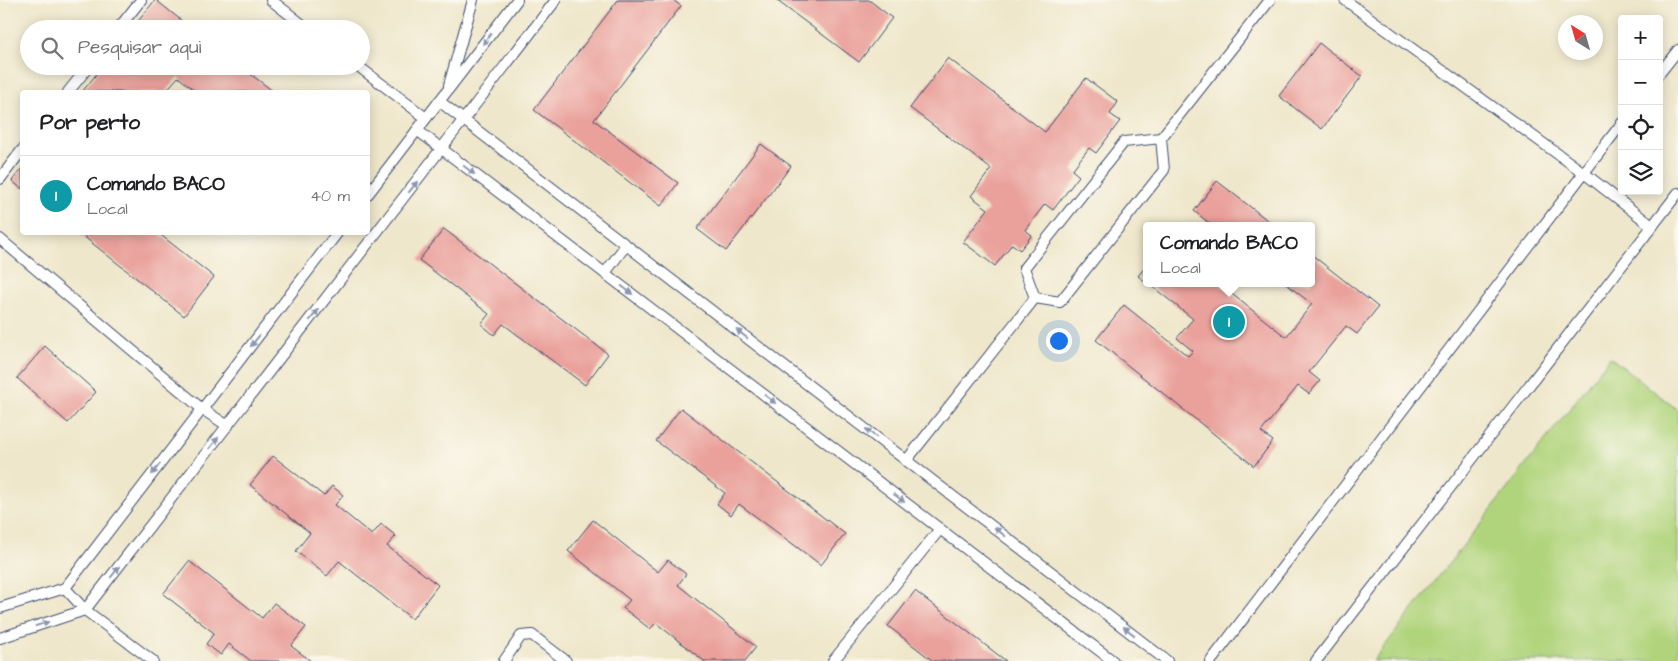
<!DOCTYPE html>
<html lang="pt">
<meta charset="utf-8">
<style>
:root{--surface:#fff;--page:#f6f6f6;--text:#202124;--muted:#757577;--line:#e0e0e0;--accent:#c8321e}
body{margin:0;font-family:"Architects Daughter",sans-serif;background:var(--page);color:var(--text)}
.controls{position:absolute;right:15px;top:15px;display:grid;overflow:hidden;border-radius:5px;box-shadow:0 2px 12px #0003}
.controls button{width:45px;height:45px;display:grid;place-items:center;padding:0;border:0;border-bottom:1px solid var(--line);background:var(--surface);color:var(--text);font:25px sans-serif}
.compass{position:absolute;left:1558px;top:15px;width:45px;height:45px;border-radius:50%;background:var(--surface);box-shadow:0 2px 12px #0003;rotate:323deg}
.you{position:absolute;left:1058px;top:340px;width:18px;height:18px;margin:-12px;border:4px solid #fff;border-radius:50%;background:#1a73e8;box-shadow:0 0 0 8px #1a73e833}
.badge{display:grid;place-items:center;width:32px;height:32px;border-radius:50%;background:var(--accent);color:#fff;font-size:16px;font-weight:700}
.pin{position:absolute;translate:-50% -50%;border:2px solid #fff;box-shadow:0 1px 5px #0006}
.popup{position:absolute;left:1143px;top:222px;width:172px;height:65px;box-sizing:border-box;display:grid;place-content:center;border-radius:5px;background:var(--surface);filter:drop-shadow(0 1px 4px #0005);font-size:16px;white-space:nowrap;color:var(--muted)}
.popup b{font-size:19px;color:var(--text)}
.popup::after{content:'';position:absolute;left:50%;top:100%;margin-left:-10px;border:10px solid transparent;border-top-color:var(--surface)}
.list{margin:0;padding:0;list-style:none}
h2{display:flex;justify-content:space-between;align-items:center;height:65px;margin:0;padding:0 20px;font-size:21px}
h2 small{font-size:16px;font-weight:400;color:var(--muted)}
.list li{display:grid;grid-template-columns:32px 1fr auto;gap:15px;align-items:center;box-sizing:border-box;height:80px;padding:0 20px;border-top:1px solid var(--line)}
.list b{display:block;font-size:19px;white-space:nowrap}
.list p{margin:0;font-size:16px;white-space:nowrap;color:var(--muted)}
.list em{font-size:16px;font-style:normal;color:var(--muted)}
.icon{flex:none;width:28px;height:28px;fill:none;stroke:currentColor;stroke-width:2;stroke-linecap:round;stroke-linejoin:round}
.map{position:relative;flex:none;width:1678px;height:661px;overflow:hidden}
.search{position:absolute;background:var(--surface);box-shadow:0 2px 12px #0003;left:20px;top:20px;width:350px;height:55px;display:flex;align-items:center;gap:12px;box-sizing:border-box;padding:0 18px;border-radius:28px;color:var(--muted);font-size:19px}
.panel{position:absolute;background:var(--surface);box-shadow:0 2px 12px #0003;left:20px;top:90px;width:350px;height:145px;border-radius:5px}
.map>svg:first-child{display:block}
.green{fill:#b0d47c;stroke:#66826d}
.building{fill:#eaa09b}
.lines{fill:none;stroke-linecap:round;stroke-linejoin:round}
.service-casing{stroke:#3b4b6e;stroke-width:12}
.service{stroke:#fff;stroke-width:10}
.oneway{fill:#8d97ae}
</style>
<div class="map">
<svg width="1678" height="661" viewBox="0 0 1678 661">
<rect width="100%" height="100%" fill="#fbf7ec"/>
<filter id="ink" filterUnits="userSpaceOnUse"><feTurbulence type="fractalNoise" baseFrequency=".02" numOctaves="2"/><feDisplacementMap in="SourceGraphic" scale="10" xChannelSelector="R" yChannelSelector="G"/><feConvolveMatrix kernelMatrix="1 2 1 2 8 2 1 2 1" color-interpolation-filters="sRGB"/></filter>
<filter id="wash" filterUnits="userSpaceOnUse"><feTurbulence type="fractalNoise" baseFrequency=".0096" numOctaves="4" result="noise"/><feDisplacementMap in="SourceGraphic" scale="20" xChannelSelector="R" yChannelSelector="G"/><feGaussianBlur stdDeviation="1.12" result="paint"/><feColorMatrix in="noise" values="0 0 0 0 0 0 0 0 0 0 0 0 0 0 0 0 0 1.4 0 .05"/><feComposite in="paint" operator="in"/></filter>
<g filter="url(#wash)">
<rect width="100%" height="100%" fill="#efe7cb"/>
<polygon class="green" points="1610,357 1678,410 1678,661 1373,661"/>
<g id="blocks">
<g class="building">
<polygon points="155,0 156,0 192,29 132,29"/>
<polygon points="618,0 673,0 681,6 594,120 678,183 661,206 534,110"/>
<polygon points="776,0 869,0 892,18 859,62"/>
<polygon points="1319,43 1362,76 1322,129 1279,96"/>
<polygon points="948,58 1045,132 1086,78 1118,102 1110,114 1120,121 1096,153 1089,148 1072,170 1079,176 1053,210 1045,204 1025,230 1032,235 1020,250 1012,244 995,266 963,242 988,209 971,196 991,169 910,108"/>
<polygon points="103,66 240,66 274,92 197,92 178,77 165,92 82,92"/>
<polygon points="761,144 791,166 726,251 697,229"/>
<polygon points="22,168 22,189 12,181"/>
<polygon points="1217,181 1275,226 1213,226 1194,211"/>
<polygon points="444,229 608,354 585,385 503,324 494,335 481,324 489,314 419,260"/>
<polygon points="78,232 157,232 214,277 184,316"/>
<polygon points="1312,255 1378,307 1357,334 1346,326 1309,372 1320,381 1309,394 1298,386 1261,432 1273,441 1254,466 1096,340 1124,305 1188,356 1193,351 1177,338 1193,319 1148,283 1218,283 1286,337 1312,304 1285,283 1312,283"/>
<polygon points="1146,266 1146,282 1138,276"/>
<polygon points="45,346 96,392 68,423 17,378"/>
<polygon points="681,408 845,534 821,565 739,504 731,515 717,504 725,493 656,441"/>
<polygon points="273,456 324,496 332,486 343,495 335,505 372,535 381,524 396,536 387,546 438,585 412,619 339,561 327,576 296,551 310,533 250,485"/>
<polygon points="593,520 658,572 668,560 686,574 678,585 756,647 745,661 704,661 656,623 650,629 623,608 630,600 568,551"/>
<polygon points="189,561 262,618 274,603 306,627 291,646 311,661 251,661 229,644 221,655 206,644 214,633 163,594"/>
<polygon points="915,591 1006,661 933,661 888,626"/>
</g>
</g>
</g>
<g filter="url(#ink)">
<use href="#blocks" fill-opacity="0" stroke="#3b4b6e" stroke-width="1"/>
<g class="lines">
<g class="service-casing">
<g id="service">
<polyline points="271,0 308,29"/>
<polyline points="1345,0 1584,173 1652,226"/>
<polyline points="118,29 141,0"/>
<polyline points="358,66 426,118"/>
<polyline points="1659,74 1678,50"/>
<polyline points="449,85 473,0"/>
<polyline points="68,92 89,66"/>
<polyline points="439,101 1167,661"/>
<polyline points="417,130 1113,661"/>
<polyline points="0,179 22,150"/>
<polyline points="368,194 517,0"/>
<polyline points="0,239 202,409 228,426"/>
<polyline points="605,273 626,245"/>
<polyline points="1035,298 1060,302 1164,170 1161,138 1270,0"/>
<polyline points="1035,298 1024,268 1124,142 1161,138"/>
<polyline points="906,461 1035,298"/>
<polyline points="65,588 85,610 153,661"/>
<polyline points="0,608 65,588 338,232"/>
<polyline points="0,638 85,610 556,0"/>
<polyline points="504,661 521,636 532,635 566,661"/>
<polyline points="833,661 940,529"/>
<polyline points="1211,661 1622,123"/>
<polyline points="1316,661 1678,193"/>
</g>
</g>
<use href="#service" class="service"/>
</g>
<defs><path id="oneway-solid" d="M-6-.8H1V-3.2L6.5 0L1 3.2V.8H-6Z" transform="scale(1.25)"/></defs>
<g class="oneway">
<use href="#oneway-solid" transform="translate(487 39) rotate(127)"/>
<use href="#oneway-solid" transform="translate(469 170) rotate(37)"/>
<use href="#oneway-solid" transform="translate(413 187) rotate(-52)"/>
<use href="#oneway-solid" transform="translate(627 290) rotate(37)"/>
<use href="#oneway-solid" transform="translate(314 315) rotate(-52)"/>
<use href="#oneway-solid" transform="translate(742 334) rotate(-142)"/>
<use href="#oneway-solid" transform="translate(255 341) rotate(128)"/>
<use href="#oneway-solid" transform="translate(770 399) rotate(37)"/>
<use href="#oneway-solid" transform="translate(871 433) rotate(-142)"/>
<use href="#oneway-solid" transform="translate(214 443) rotate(-52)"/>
<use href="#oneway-solid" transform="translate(156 469) rotate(127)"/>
<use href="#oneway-solid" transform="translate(899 498) rotate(37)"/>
<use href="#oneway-solid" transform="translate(1000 532) rotate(-142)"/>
<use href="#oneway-solid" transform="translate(115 572) rotate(-52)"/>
<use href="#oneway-solid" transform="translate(42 624) rotate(-18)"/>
<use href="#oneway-solid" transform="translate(1129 631) rotate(-142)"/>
</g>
</g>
</svg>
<div class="controls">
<button>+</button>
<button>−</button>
<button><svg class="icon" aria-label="locate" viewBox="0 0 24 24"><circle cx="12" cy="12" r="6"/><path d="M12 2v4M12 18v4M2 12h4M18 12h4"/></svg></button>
<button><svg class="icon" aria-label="layers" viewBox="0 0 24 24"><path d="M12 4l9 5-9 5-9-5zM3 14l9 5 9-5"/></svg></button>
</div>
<svg class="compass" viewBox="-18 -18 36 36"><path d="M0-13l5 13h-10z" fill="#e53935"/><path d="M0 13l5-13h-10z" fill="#757577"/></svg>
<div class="you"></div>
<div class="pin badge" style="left:1229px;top:322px;background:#0f9aa8">1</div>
<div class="popup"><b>Comando BACO</b>Local</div>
<div class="search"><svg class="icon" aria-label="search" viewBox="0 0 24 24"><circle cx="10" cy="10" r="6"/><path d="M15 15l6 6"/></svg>Pesquisar aqui</div>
<section class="panel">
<h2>Por perto<small></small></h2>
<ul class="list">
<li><span class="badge" style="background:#0f9aa8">1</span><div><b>Comando BACO</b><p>Local</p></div><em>40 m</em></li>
</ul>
</section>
</div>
